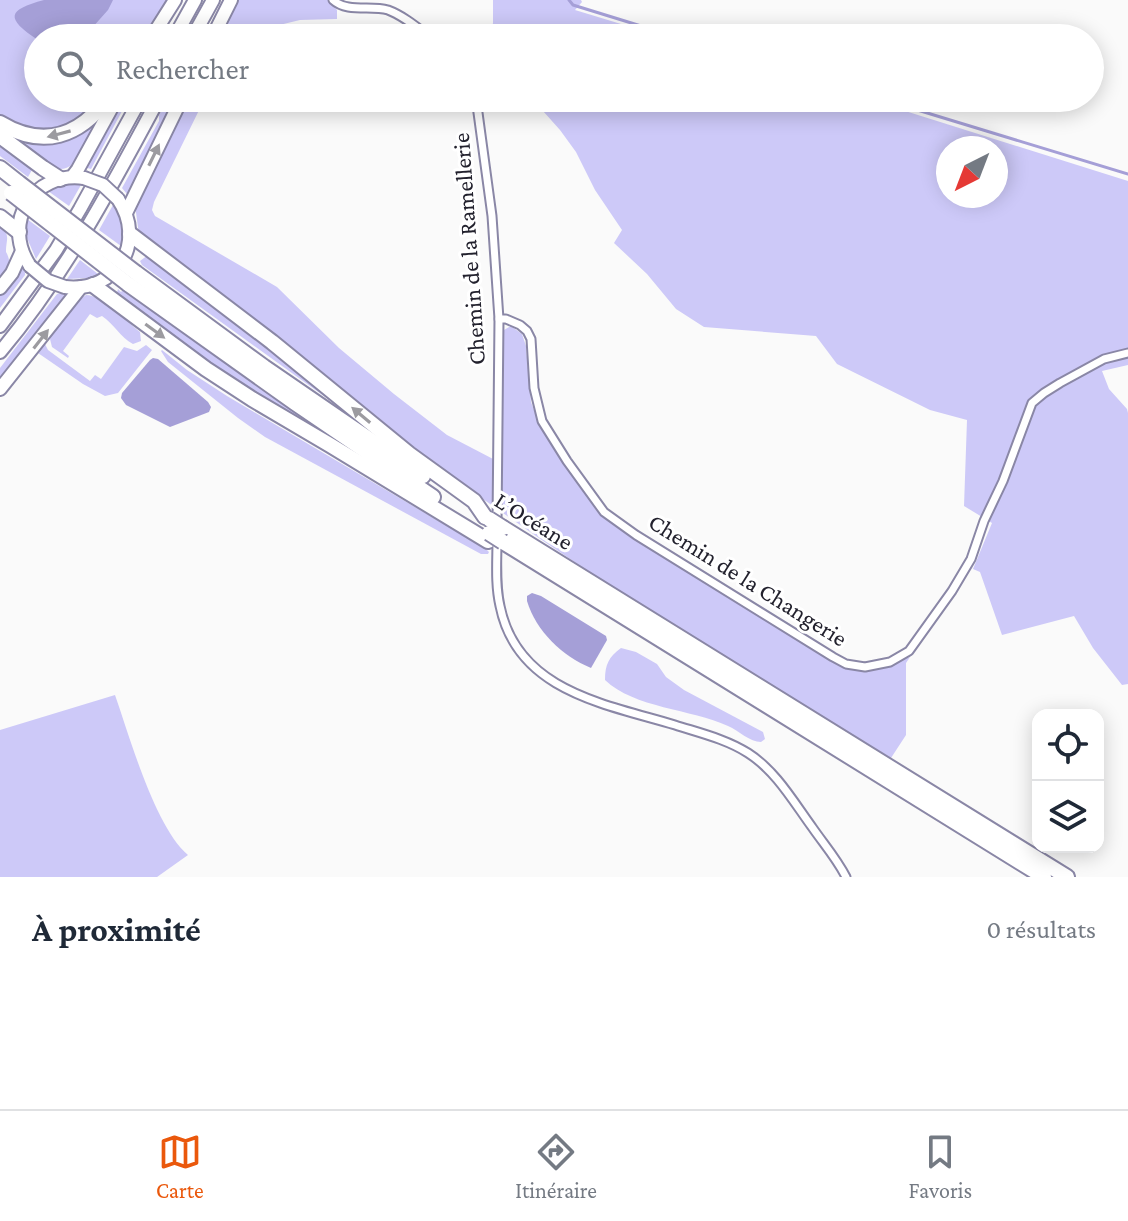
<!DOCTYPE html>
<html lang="fr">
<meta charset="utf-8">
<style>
:root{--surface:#fff;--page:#f6f6f7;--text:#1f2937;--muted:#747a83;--line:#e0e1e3;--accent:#ea580c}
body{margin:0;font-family:"Crimson Pro",serif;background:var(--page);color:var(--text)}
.controls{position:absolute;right:24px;bottom:24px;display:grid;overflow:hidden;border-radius:16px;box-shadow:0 4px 20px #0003}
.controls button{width:72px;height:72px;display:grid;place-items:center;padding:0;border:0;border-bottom:2px solid var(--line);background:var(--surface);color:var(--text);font:40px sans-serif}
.compass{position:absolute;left:936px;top:136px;width:72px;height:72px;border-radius:50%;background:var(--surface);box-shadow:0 4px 20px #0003;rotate:222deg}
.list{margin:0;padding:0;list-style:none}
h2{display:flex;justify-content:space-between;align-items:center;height:104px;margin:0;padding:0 32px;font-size:34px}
h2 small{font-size:26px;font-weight:400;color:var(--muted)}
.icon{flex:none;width:44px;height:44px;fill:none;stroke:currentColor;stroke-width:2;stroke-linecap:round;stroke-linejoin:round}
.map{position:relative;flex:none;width:1128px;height:877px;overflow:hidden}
.search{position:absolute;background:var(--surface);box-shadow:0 4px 20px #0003;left:24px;right:24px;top:24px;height:88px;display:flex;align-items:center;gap:20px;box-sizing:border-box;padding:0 28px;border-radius:44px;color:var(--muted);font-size:30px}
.sheet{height:232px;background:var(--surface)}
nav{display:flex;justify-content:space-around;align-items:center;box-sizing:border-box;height:112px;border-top:2px solid var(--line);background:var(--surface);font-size:22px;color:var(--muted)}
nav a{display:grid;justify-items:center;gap:4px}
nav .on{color:var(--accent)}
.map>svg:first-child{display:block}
.green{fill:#cdc9f8;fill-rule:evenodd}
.water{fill:#a59fd7}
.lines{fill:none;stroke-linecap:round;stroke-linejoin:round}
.stream{stroke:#a59fd7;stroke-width:3}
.minor-casing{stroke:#8a87a6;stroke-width:11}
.trunk-casing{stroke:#8a87a6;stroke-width:16}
.motorway-casing{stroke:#8a87a6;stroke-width:18}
.minor{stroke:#fff;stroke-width:7}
.trunk{stroke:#fff;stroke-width:12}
.motorway{stroke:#fff;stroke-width:14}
.trunk-bridge-casing{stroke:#8a87a6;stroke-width:16;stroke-linecap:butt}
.motorway-bridge-casing{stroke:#8a87a6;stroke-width:18;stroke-linecap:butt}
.trunk-bridge{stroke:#fff;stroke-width:12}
.motorway-bridge{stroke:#fff;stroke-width:14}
.oneway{fill:#9c9ba0}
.labels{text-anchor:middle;stroke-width:6;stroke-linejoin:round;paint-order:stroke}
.street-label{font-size:24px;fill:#22212d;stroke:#fff}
</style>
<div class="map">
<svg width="1128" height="877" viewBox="0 0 1128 877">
<rect width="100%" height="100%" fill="#fafafa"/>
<g class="green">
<path d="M0,0H167L142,38H38V98H100C84,119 63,134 36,131C24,130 11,122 0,117Z"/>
<polygon points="237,0 328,0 337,10 337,19 300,20 267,28 246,38 218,38"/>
<polygon points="493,0 581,0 582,2 575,10 667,38 490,38 493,23"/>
<polygon points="120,98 129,98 91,169 84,167"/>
<polygon points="169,98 178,98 154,146 127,194 122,188 159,121 159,115"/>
<polygon points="188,98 205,98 154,202 152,210 155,216 277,287 339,348 394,394 447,435 495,460 493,506 422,457 139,235 135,205"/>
<path d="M518,98H864L1128,181V365L1102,371L1109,389L1127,409L1128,413V684L1122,685L1093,648L1074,616L1002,635L980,572L973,569L992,523L964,506L967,420L930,410L837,364L816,336L704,327L676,309L647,274L614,243L622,230L595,190L576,152L560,130L543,111ZM948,148H996V196H948Z"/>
<path d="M95,120L97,122C84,147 74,187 40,160C35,156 32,149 27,145C22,140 15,138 9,136L20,137Z"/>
<polygon points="0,140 33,168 28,177 0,156"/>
<polygon points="65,184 81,185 69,206 48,191"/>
<path d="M113,205C122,218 124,230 121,246L99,230Z"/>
<polygon points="27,219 50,236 36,259 27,238"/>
<path d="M0,224C11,237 6,238 6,252C13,264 7,270 0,280Z"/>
<polygon points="148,255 224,312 371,430 142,265 140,261"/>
<polygon points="80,260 98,274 89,278 67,279"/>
<polygon points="22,268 25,272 25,275 0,308 0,294"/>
<polygon points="118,289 121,292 123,290 352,453 219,373 116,296"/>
<polygon points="60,293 64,294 64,297 0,380 0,368 57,294"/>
<path d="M86,295C103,295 126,321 140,332L141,341L133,344C120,337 115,325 102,316L97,318L90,314L63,351L69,356L68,358L52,347L50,339L51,336L76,302Z"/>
<path d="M511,326L522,334L526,346L531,402L540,426L600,512L647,545L833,661L858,670L876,669L910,657L906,663V735L891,758C761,678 628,602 503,513L501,509L503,337L504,330Z"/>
<polygon points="45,344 48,350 90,381 95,375 101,379 124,347 137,351 146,345 152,350 118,393 105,396 83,384 38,353"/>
<polygon points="162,350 187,370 227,396 486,549 489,552 488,554 481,554 265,437 238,418 168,362 161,351"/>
<path d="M621,648L636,652L657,664L666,677L684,690L763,732L765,739L761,742C750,742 739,731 728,726C691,709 634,708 605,680C605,664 609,657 621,648Z"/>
<path d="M115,695C130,738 155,827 188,855L157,877H0V730Z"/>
</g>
<g class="water">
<path d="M44,0H113L108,10L83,38H38V40C5,18 7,10 44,0Z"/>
<polygon points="153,358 158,359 208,402 211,407 209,412 170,427 126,405 121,398 122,393 150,360"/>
<path d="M532,593L541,596L606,636L607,640L591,668C562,656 536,631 527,601V596Z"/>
</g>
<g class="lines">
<g class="stream">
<polyline points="569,0 573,5 680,38"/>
<polyline points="878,98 1128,174"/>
</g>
<g class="minor-casing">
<g id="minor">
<path d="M333,0C347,13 371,5 388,10C404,16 418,28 431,38"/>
<polyline points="476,98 492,216 499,319 497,523"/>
<polyline points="499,319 506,319 520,325 527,331 531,339 534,388 542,421 567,461 604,512 636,535 833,657 846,664 865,667 890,662 909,651 952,591 971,559 984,521 1003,481 1032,403 1044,393 1060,383 1104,359 1128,353"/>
<path d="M497,540C497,562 495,584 500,606C517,691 605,704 675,725C700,733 726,739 748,753C776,771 793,801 812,827C823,843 837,859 846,877"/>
</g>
</g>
<g class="trunk-casing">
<g id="trunk">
<polyline points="151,38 175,0"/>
<polyline points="174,38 195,0"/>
<polyline points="192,38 213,0"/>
<polyline points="212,38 231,0"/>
<polyline points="72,177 78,169 117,98"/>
<polyline points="126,213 182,98"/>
<path d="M30,266C1,223 33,171 84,178"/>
<path d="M65,287C117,293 147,242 118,199"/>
<polyline points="0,288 12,273 22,251"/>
<polyline points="0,326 56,250 80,209 141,98"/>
<path d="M0,352C65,275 112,186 159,98"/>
<polyline points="0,389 81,287"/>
</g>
</g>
<g class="motorway-casing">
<g id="motorway">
<path d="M0,123C43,149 79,137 108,98"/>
<polyline points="0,136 43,168 60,179"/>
<polyline points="0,168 19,183"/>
<polyline points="0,217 19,232"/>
<polyline points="130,234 272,342 409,454 474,501 485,517"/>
<polyline points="136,273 264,367 423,476"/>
<polyline points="128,284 295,403 433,497"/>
<polyline points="93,285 206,369 252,399 330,445 488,541"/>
<polyline points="503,528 1067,877"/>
<polyline points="503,542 1044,877"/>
</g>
</g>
<use href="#minor" class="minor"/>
<use href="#trunk" class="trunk"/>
<use href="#motorway" class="motorway"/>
<g class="trunk-bridge-casing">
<g id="trunk-bridge">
<polyline points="84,178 103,185 118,199"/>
<polyline points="30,266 48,281 65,287"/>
</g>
</g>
<g class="motorway-bridge-casing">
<g id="motorway-bridge">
<polyline points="19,183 136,273"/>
<polyline points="11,193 128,284"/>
<polyline points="489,519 503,528"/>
<polyline points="489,533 503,542"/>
</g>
</g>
<use href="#trunk-bridge" class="trunk-bridge"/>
<use href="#motorway-bridge" class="motorway-bridge"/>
</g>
<defs><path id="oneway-solid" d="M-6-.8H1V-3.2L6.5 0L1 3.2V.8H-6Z" transform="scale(2)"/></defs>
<g class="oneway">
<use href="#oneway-solid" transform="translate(59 134) rotate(165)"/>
<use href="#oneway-solid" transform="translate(154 155) rotate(-64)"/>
<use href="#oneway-solid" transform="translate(155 331) rotate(36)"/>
<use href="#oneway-solid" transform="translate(41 339) rotate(-52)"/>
<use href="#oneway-solid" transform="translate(361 415) rotate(-140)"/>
</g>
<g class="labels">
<g class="street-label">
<text transform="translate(469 249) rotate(-94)" y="8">Chemin de la Ramellerie</text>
<text transform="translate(534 521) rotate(32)" y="8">L’Océane</text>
<text transform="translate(748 580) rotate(32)" y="8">Chemin de la Changerie</text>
</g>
</g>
</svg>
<div class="controls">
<button><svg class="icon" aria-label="locate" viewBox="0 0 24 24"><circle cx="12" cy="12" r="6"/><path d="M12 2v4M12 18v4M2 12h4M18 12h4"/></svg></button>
<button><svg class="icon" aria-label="layers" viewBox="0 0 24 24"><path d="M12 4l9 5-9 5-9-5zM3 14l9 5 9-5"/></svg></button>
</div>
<svg class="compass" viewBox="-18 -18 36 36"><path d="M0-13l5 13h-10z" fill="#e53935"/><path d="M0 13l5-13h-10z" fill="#747a83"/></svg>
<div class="search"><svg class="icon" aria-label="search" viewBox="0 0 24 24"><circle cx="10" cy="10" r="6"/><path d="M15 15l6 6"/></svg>Rechercher</div>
</div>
<section class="sheet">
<h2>À proximité<small>0 résultats</small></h2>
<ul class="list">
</ul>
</section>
<nav>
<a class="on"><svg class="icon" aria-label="map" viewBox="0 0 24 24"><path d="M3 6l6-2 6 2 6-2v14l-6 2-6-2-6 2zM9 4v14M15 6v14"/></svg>Carte</a>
<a><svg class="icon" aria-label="directions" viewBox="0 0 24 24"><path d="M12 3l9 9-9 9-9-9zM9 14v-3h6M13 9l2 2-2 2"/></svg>Itinéraire</a>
<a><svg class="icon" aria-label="saved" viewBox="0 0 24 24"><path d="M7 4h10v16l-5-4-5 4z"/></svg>Favoris</a>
</nav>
